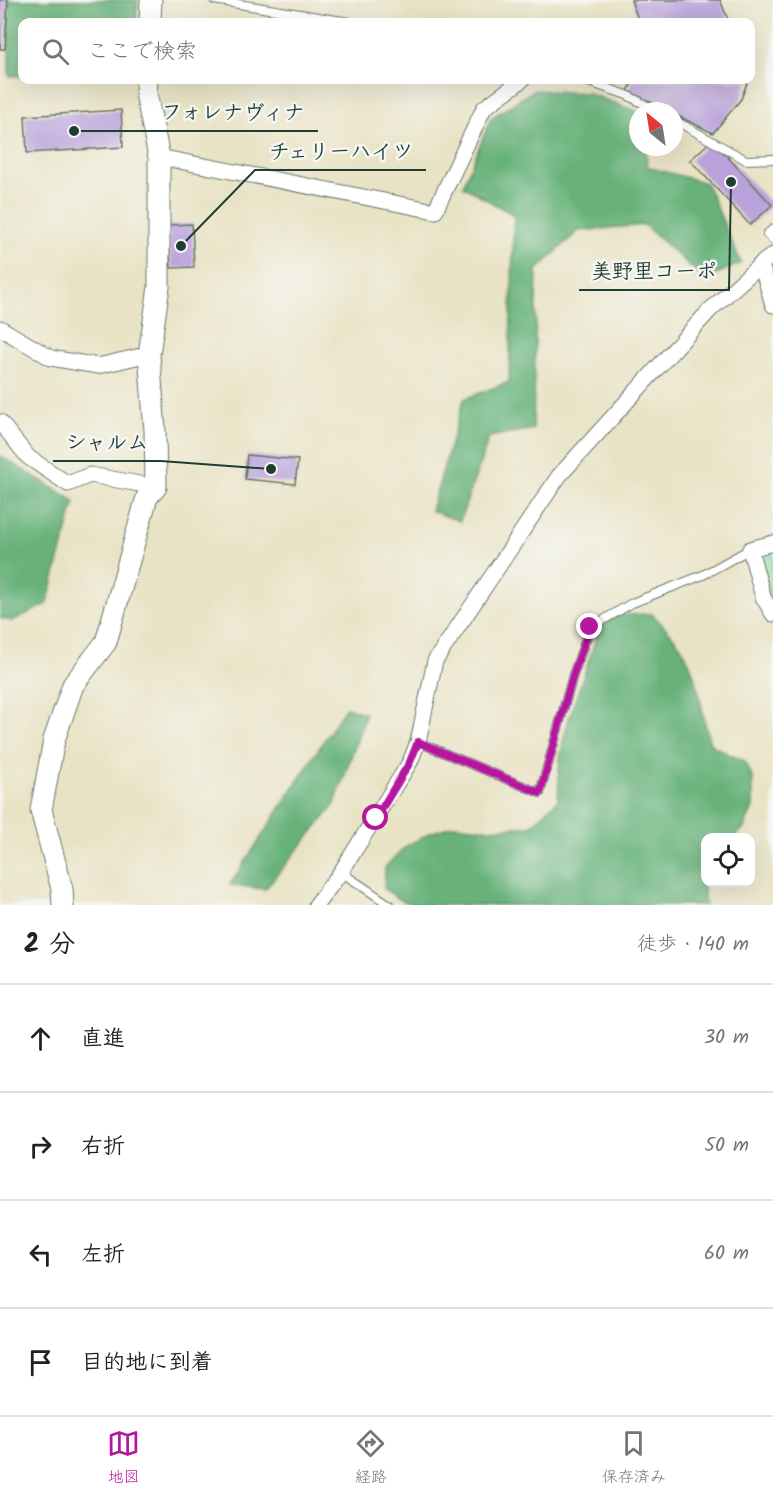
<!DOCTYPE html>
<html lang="ja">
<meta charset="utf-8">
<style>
:root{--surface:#fff;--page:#f6f6f6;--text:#202124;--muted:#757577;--line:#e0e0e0;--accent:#b5179e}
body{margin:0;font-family:Kalam,"Klee One",sans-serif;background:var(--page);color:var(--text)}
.controls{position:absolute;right:18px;bottom:18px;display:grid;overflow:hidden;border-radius:12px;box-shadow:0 6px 24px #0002}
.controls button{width:54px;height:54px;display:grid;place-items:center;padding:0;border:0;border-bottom:2px solid var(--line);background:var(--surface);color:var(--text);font:30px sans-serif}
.compass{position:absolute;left:629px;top:102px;width:54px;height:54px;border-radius:50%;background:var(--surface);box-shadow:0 6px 24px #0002;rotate:330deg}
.stop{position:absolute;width:18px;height:18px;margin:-14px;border:4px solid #b5179e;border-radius:50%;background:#fff}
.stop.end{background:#b5179e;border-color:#fff;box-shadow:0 2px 6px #0008}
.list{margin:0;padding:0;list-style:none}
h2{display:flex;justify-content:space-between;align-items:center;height:78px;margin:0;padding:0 24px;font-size:26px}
h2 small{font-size:20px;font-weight:400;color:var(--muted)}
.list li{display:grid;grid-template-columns:39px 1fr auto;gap:18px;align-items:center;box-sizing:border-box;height:108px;padding:0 24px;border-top:2px solid var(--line)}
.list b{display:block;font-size:22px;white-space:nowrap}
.list em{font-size:20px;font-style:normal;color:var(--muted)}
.icon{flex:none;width:33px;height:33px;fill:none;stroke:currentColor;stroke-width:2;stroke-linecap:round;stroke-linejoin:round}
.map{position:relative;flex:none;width:773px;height:905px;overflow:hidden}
.search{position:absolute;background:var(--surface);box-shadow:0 6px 24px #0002;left:18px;right:18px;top:18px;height:66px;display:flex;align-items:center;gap:15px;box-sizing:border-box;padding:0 21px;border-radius:12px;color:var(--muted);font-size:22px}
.sheet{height:510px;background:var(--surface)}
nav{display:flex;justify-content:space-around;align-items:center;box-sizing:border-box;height:84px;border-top:2px solid var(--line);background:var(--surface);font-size:16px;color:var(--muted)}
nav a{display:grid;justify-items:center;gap:3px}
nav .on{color:var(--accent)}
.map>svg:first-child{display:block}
.green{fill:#81d090;stroke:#508662;stroke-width:1.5}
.forest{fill:#68b27a;stroke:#447857;stroke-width:1.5}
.building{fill:#baa1da}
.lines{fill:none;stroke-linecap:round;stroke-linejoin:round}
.lane-casing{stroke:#667767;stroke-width:10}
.street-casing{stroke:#667767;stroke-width:17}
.secondary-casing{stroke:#667767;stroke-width:23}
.lane{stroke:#fff;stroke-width:8}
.street{stroke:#fff;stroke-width:15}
.secondary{stroke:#fff;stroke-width:21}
.route{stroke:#b5179e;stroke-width:8}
.leader{fill:none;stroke:#1f3d34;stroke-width:2}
.callout-dot{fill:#1f3d34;stroke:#f6f6f2;stroke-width:2}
.callout-label{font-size:21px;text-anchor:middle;font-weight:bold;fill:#1f3d34;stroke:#f6f6f2;stroke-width:5;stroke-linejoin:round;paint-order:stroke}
</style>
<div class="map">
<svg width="773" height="905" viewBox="0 0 773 905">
<rect width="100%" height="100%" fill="#f6f6f2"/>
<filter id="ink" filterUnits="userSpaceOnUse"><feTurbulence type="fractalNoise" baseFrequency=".0167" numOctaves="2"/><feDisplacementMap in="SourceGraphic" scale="12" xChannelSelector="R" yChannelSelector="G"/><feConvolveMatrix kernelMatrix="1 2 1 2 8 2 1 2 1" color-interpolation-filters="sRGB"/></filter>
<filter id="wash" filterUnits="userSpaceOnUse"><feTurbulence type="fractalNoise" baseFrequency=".008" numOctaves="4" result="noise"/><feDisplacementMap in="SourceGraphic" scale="24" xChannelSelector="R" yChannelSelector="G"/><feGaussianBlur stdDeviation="1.35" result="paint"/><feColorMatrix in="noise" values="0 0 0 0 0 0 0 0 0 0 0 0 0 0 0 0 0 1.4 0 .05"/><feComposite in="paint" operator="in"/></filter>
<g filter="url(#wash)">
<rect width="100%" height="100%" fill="#e9e3c5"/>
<polygon class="green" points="773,547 773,603 770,599 759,550"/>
<g class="forest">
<polygon points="9,0 138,0 136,22 22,22 22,76 9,76"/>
<polygon points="534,90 588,93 638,112 638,147 645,147 648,167 706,183 741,263 705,279 644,225 578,231 537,270 533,429 489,437 460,521 431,511 464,399 509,382 514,215 463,186 491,118"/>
<polygon points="0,456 75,501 47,604 12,621 0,618"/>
<path d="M652,614C664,627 680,641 687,658C700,685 702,716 710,744L728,754L745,761L753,779V807L744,828L734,837L706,838L704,899L706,905H419L404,902L384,889L385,867L406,846L430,833L455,825L489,829L531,826L558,800C559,785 558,768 561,753C568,710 588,671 598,629L617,615Z"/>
<polygon points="346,707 366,714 334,806 265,889 230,885"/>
</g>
<g id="blocks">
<g class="building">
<polygon points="0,0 8,0 5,49 0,49"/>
<polygon points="631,0 720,0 729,22 639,22"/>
<polygon points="634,80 748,80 741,99 713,133 674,114 674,111 669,111 628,91"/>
<polygon points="121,110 123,147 27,153 25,116"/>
<polygon points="712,140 772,205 750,225 690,160"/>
<polygon points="192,224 194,267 171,268 168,225"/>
<polygon points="247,455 298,460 295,484 245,479"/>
</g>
</g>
</g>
<g filter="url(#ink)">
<use href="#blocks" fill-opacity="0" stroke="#667767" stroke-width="1.5"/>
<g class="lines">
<g class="lane-casing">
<g id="lane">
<polyline points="214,0 349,22"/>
<polyline points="583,80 627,95 657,111"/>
<polyline points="674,120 746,160 773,159"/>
<polyline points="773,229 767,234 773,240"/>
<polyline points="418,742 540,793 573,675 590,628 632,603 703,575 750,549"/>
<polyline points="341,872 390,905"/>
</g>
</g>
<g class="street-casing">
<g id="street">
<polyline points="159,157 435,211 484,108 522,80"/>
<polyline points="773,255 761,264 773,305"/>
<polyline points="0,328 51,358 98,366 149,354"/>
<polyline points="0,422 28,457 68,484 90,475 156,487"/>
<polyline points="773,543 750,549 763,597 773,614"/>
<polyline points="316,905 341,872 410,762 418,742 435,661 559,476 710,310 761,264"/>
</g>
</g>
<g class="secondary-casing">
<g id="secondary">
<polyline points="150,22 151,0"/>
<polyline points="63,905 62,889 41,810 54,740 73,685 106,642 147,497 156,487 155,431 149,354 159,287 159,157 146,93 147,80"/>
</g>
</g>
<use href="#lane" class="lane"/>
<use href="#street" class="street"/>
<use href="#secondary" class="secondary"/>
</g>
</g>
<g class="lines" filter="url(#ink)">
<polyline class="route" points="376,818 410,762 418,742 540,793 573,675 590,627"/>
</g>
<path class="leader" d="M74 131L147 131H318M181 246L255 170H426M731 182L729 290H579M271 469L161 461H53"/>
<g class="callout-dot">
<circle cx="74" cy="131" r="6"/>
<circle cx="181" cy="246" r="6"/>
<circle cx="731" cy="182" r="6"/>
<circle cx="271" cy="469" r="6"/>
</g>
<g class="callout-label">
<text x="233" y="119">フォレナヴィナ</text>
<text x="341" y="158">チェリーハイツ</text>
<text x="654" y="278">美野里コーポ</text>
<text x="107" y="449">シャルム</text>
</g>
</svg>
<div class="controls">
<button><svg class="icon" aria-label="locate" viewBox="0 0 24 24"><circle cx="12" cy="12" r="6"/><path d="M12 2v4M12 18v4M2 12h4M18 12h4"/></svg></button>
</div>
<svg class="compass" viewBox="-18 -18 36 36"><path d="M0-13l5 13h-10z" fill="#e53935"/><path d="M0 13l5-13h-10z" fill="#757577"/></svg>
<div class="stop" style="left:376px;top:818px"></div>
<div class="stop end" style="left:590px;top:627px"></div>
<div class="search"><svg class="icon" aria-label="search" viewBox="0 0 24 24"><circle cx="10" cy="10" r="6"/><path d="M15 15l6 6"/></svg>ここで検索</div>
</div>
<section class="sheet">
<h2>2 分<small>徒歩 · 140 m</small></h2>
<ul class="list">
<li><svg class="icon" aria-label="ahead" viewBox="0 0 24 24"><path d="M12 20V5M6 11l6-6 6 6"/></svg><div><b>直進</b></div><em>30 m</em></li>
<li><svg class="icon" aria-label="right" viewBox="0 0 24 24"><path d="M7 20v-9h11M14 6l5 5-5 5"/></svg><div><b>右折</b></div><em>50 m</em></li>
<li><svg class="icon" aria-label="left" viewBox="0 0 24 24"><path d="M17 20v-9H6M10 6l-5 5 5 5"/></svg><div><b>左折</b></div><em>60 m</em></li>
<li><svg class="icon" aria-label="arrive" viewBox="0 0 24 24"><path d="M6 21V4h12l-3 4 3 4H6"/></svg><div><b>目的地に到着</b></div></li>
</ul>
</section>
<nav>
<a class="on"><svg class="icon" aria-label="map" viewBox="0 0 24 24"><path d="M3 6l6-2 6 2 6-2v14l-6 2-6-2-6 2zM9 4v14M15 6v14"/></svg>地図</a>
<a><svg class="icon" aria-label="directions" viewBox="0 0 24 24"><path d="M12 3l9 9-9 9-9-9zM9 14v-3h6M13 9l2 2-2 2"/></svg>経路</a>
<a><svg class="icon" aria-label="saved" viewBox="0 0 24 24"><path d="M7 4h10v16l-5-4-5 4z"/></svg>保存済み</a>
</nav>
